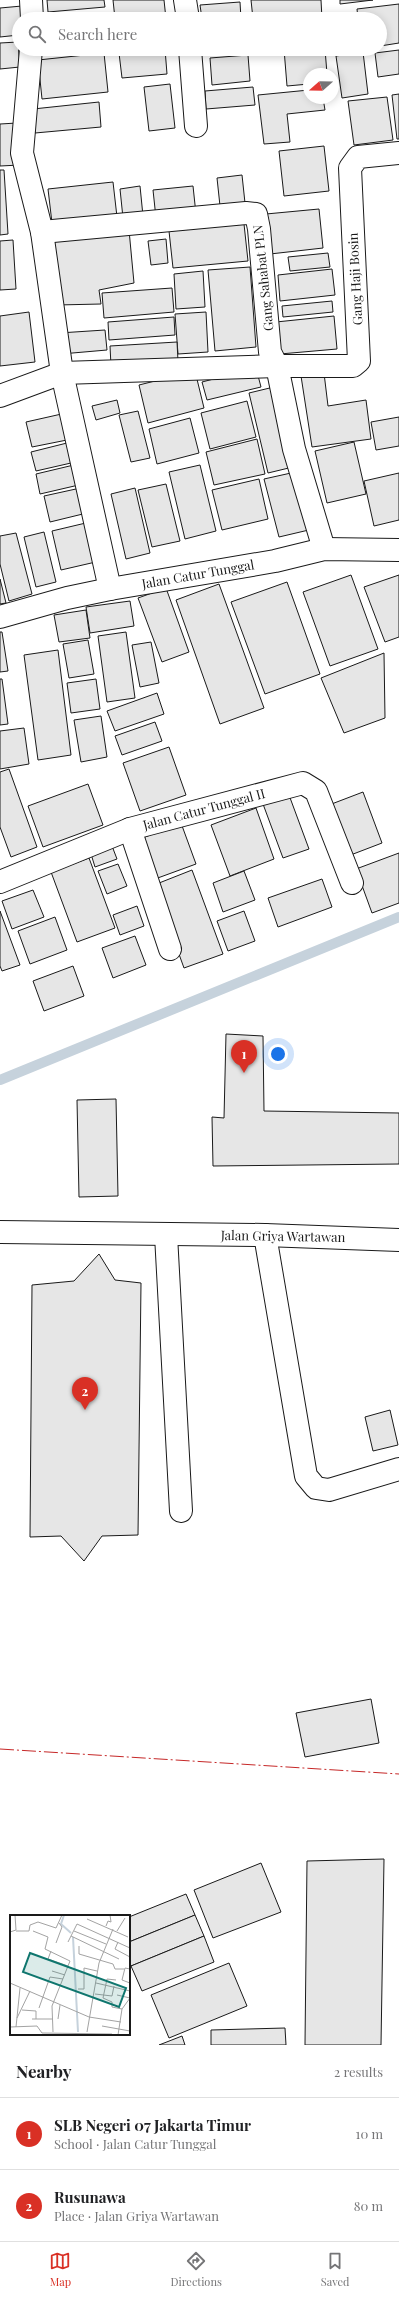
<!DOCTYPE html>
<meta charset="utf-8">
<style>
:root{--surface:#fff;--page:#f2f2f2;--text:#202124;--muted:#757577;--line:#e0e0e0;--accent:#d93025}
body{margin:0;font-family:"Playfair Display",serif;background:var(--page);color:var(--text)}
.compass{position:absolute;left:303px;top:68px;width:36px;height:36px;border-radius:50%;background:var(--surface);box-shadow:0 2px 10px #0003;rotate:250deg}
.you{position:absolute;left:278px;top:1054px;width:14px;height:14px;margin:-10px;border:3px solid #fff;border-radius:50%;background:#1a73e8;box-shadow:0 0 0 6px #1a73e833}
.badge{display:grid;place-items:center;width:26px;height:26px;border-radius:50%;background:var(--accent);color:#fff;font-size:13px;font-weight:700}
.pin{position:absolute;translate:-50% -33px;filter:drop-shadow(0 1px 2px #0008)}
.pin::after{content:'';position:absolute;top:21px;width:14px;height:12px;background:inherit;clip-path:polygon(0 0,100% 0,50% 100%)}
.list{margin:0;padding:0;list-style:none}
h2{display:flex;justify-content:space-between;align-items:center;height:52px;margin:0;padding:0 16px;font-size:17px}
h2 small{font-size:13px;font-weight:400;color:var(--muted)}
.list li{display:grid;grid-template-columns:26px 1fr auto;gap:12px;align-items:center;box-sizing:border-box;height:72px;padding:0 16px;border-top:1px solid var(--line)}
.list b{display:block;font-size:15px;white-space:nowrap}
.list p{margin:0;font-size:13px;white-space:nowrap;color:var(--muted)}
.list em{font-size:13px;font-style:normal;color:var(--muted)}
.icon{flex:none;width:22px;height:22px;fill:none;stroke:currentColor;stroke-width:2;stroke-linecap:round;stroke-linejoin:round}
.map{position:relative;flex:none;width:399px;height:2045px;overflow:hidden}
.search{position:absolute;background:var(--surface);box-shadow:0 2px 10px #0003;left:12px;right:12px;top:12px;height:44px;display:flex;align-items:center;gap:10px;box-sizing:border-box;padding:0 14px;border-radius:22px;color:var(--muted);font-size:15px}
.sheet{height:196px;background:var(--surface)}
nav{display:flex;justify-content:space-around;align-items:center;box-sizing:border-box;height:56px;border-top:1px solid var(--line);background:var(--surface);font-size:11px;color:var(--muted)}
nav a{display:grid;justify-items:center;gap:2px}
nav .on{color:var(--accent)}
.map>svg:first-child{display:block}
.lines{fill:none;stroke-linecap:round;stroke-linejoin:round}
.stream{stroke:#c6d2dc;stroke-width:10}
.building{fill:#e6e6e6;stroke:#1a1a1a}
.minor-casing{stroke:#1a1a1a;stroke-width:24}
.minor{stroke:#fff;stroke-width:22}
.power{stroke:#c62828;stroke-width:1;stroke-dasharray:14 3 2 3;stroke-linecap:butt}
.labels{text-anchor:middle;stroke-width:3;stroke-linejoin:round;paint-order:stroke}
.street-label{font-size:13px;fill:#1a1a1a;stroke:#fff}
.inset-river{fill:none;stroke:#c6d2dc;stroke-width:2}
.inset-road{fill:none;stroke:#a3a3a3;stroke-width:1}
.view{fill:#0f766e;fill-opacity:0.15;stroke:#0f766e;stroke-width:2}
.inset-edge{fill:none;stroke:#1a1a1a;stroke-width:2}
</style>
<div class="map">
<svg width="399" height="2045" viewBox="0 0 399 2045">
<rect width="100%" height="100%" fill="#fff"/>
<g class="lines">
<polyline class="stream" points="0,1080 399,917"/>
</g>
<g class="building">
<polygon points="47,0 104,0 105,7 48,12"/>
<polygon points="113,0 164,0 166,19 115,19"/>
<polygon points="251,0 321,0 322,19 253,19"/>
<polygon points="340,0 373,0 340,4"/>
<polygon points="240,2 241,19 202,19 200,5"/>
<polygon points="399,4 399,43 380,46 380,19 358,19 357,9"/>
<polygon points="22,6 23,19 19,19 19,35 0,37 0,8"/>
<polygon points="102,14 102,19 50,19"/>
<polygon points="18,42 20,67 0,69 0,43"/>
<polygon points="165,49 167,74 122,78 119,53"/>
<polygon points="199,49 250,49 199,53"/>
<polygon points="284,49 325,49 327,74 309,74 309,84 287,86"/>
<polygon points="399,50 399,74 378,77 375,53"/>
<polygon points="363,52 368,94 342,98 336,56"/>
<polygon points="104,53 108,92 42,99 38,60"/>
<polygon points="248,55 250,81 212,85 210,58"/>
<polygon points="170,84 175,128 149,131 144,87"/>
<polygon points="253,87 255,105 206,109 205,91"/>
<polygon points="309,90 309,98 323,98 325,110 287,114 290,142 264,144 258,95"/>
<polygon points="399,94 399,139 397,139 392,95"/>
<polygon points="387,97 393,140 354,145 348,101"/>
<polygon points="99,102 101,127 35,133 33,109"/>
<polygon points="17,123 20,165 0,166 0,124"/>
<polygon points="324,146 329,191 284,196 279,151"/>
<polygon points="0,170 4,170 8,234 0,235"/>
<polygon points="242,175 245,203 220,206 217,178"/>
<polygon points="113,182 117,217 52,223 48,189"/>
<polygon points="140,186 143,216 123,218 120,189"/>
<polygon points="193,186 196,214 156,218 153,190"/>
<polygon points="319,209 323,248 270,254 266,214"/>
<polygon points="244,224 248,261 173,268 169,231"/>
<polygon points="129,230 134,283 99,290 101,304 57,305 45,241"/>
<polygon points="166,239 168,263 151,265 148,241"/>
<polygon points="13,240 16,289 0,290 0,241"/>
<polygon points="328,253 330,267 290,271 288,257"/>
<polygon points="250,267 256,347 215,351 208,270"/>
<polygon points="332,269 335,295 280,301 278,275"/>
<polygon points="203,271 205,307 176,309 174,274"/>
<polygon points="172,288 174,312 104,318 102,293"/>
<polygon points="332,301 333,312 283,317 282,306"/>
<polygon points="29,312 35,362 0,366 0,316"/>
<polygon points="206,312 208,352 178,354 175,314"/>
<polygon points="334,316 337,349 280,354 276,322"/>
<polygon points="174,317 175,335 109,340 108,322"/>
<polygon points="105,330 107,350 61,354 59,333"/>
<polygon points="177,342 178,361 111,366 110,346"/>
<polygon points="256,368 261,387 207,400 202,382"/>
<polygon points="195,371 204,408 148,423 139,385"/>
<polygon points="324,373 328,406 366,400 371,439 312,447 301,376"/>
<polygon points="278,386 297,466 268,473 249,393"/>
<polygon points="117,400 120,413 96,420 92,406"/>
<polygon points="247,401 256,437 210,449 201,413"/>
<polygon points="138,411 150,458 131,462 119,415"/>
<polygon points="66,413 72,439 32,447 26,422"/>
<polygon points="399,417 399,446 376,450 371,422"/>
<polygon points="190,418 199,453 157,464 149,429"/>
<polygon points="257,439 265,474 214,485 206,452"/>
<polygon points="354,442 366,494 327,503 315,451"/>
<polygon points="67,443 71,463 36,471 31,452"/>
<polygon points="78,464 83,484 40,494 36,474"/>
<polygon points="200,465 216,531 185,539 169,472"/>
<polygon points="300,471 313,529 279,537 264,479"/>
<polygon points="399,473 399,520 374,526 364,481"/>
<polygon points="259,479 268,519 222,530 212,490"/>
<polygon points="166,484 180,541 152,547 138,490"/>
<polygon points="85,487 91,512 50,522 44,496"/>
<polygon points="135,488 150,553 126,559 111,494"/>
<polygon points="90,522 100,561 61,570 52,531"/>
<polygon points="44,532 56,582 36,587 24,537"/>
<polygon points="16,533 32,594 9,601 0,564 0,536"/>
<polygon points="351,575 378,649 330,666 303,592"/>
<polygon points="399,575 399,637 385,642 364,587"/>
<polygon points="0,579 6,603 0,604"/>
<polygon points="287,582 320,674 265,694 231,602"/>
<polygon points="219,584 264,708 220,724 176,600"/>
<polygon points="166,588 189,652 162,662 138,598"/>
<polygon points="130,601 134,626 90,633 86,607"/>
<polygon points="86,610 90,638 59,642 54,615"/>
<polygon points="0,632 2,632 8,671 0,672"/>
<polygon points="126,632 135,698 107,702 98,636"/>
<polygon points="88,640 94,674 69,678 63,644"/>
<polygon points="151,642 159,683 140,687 132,645"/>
<polygon points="58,650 71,755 38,760 24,655"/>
<polygon points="384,653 385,718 344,733 321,678"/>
<polygon points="0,679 2,679 8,724 0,725"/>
<polygon points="96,679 100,709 71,713 67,683"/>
<polygon points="157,693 164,714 115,731 107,711"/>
<polygon points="101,716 107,757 81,762 74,720"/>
<polygon points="155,722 162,741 122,755 115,736"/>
<polygon points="24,728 29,764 0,769 0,731"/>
<polygon points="169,747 186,795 140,811 123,763"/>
<polygon points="9,769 37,847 11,857 0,827 0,772"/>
<polygon points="88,784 103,825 43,847 28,806"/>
<polygon points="363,792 382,843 348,856 329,805"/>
<polygon points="289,795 309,849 283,858 263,804"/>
<polygon points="256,808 274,859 230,876 211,825"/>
<polygon points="181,823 196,864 155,879 140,839"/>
<polygon points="112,846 117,859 95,867 91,854"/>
<polygon points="399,853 399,903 372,913 356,869"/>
<polygon points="89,858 115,928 77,942 51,872"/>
<polygon points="118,864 127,886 107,894 98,871"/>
<polygon points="192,870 223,954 184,968 154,885"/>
<polygon points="244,871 255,900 223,912 213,883"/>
<polygon points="322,879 332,907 278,927 268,898"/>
<polygon points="33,890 44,917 12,929 2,901"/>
<polygon points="137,906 144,926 120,935 113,915"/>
<polygon points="0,911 20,965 2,971 0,966"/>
<polygon points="244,911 255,941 228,951 217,921"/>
<polygon points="55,917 67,950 30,964 18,931"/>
<polygon points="135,936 146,965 113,978 102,948"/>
<polygon points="73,966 84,996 44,1011 33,981"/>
<polygon points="226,1034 263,1036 264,1111 399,1113 399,1164 213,1166 212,1117 224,1118"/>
<polygon points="116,1099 118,1196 79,1197 77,1100"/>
<polygon points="99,1254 115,1280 141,1283 138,1535 102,1536 84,1561 61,1536 30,1537 32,1285 74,1281"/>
<polygon points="390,1410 398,1445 373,1451 365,1417"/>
<polygon points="371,1699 379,1743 305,1757 296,1713"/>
<polygon points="384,1859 381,2045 305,2045 307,1861"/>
<polygon points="261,1863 281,1912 213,1938 194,1890"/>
<polygon points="186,1894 195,1915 129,1942 129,1917"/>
<polygon points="195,1915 204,1936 131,1966 129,1961 129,1942"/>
<polygon points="204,1936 214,1962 142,1991 131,1966"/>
<polygon points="229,1963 247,2006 169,2038 151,1995"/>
<polygon points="285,2028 286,2045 211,2045 211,2030"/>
<polygon points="182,2036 185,2045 159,2045"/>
</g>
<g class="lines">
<g class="minor-casing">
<g id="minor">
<polyline points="31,0 32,19"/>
<polyline points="185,0 188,19"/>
<polyline points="31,49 22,153 42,232 62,373 110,589"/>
<polyline points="190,49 196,126"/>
<polyline points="42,232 246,213 256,214 259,229 270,352 277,366 294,449 324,549"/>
<polyline points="0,396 62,373 277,366 353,366 359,361 350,168 358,157 399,153"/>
<polyline points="0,617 67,598 110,589 275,561 324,549 399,550"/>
<polyline points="130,829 170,949"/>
<polyline points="0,882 130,829 303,783 316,791 352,883"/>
<polyline points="0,1232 265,1235 399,1240"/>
<polyline points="166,1235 181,1511"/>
<polyline points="265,1235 306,1476 316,1488 329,1490 399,1469"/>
</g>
</g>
<use href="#minor" class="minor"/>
<polyline class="power" points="0,1749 399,1774"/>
</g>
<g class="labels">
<g class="street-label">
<text transform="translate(263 278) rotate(-96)" y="5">Gang Sahabat PLN</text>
<text transform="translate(355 279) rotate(-93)" y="5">Gang Haji Bosin</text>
<text transform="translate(198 574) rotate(-10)" y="5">Jalan Catur Tunggal</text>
<text transform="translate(204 809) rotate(-15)" y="5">Jalan Catur Tunggal II</text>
<text transform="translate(283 1236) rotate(1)" y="5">Jalan Griya Wartawan</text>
</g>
</g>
<g transform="translate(10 1915)">
<rect width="120" height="120" fill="#fff"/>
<path class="inset-river" d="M54,0L51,9L61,18M63,22L68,117"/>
<path class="inset-road" d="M77,4L118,22M96,11L98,6L101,7L100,0M6,16H19L20,10L28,7L46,13L52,0M23,16L38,22L35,34L60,46L42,91L43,117M64,16L96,29M107,16L115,3M0,17L6,15L5,0M61,21L109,44M58,27L67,9L120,33M108,27L105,34L120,42M46,28L52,12L49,8M69,31V39L103,49L105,54H114M41,36L38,44L58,51M120,54L115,53L112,65L120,68M42,56L55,60M106,65L97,64L93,83L102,87V92L112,94M0,68L79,102L111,107M86,68L120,76M68,74H74V53L87,56M85,79L102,81L104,71M107,80L120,83M29,93L40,62L53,64M12,95L26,96V104M7,103L20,76M22,104H42M48,104L50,90M92,111L120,116M0,112L27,111L32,118L102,119M6,112L10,73M77,117L89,48L103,14M108,120L112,94L120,83"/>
<path class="view" d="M20,38L116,73L109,92L13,57Z"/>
<rect width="120" height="120" class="inset-edge"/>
</g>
</svg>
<svg class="compass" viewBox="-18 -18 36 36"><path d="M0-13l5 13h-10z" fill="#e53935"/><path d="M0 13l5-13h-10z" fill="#757577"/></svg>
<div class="you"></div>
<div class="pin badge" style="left:244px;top:1073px">1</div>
<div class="pin badge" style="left:85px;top:1410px">2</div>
<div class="search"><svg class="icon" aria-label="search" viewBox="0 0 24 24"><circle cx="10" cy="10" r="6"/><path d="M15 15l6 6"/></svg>Search here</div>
</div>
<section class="sheet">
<h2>Nearby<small>2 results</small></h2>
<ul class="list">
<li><span class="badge">1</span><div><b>SLB Negeri 07 Jakarta Timur</b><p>School · Jalan Catur Tunggal</p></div><em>10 m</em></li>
<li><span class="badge">2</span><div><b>Rusunawa</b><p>Place · Jalan Griya Wartawan</p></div><em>80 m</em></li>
</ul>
</section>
<nav>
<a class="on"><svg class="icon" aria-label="map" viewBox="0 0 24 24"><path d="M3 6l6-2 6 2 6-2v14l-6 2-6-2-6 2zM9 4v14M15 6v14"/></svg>Map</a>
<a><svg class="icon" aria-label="directions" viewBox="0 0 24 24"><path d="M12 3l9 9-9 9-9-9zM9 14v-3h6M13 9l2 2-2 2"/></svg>Directions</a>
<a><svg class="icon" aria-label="saved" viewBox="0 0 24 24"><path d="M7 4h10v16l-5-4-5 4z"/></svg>Saved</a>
</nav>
